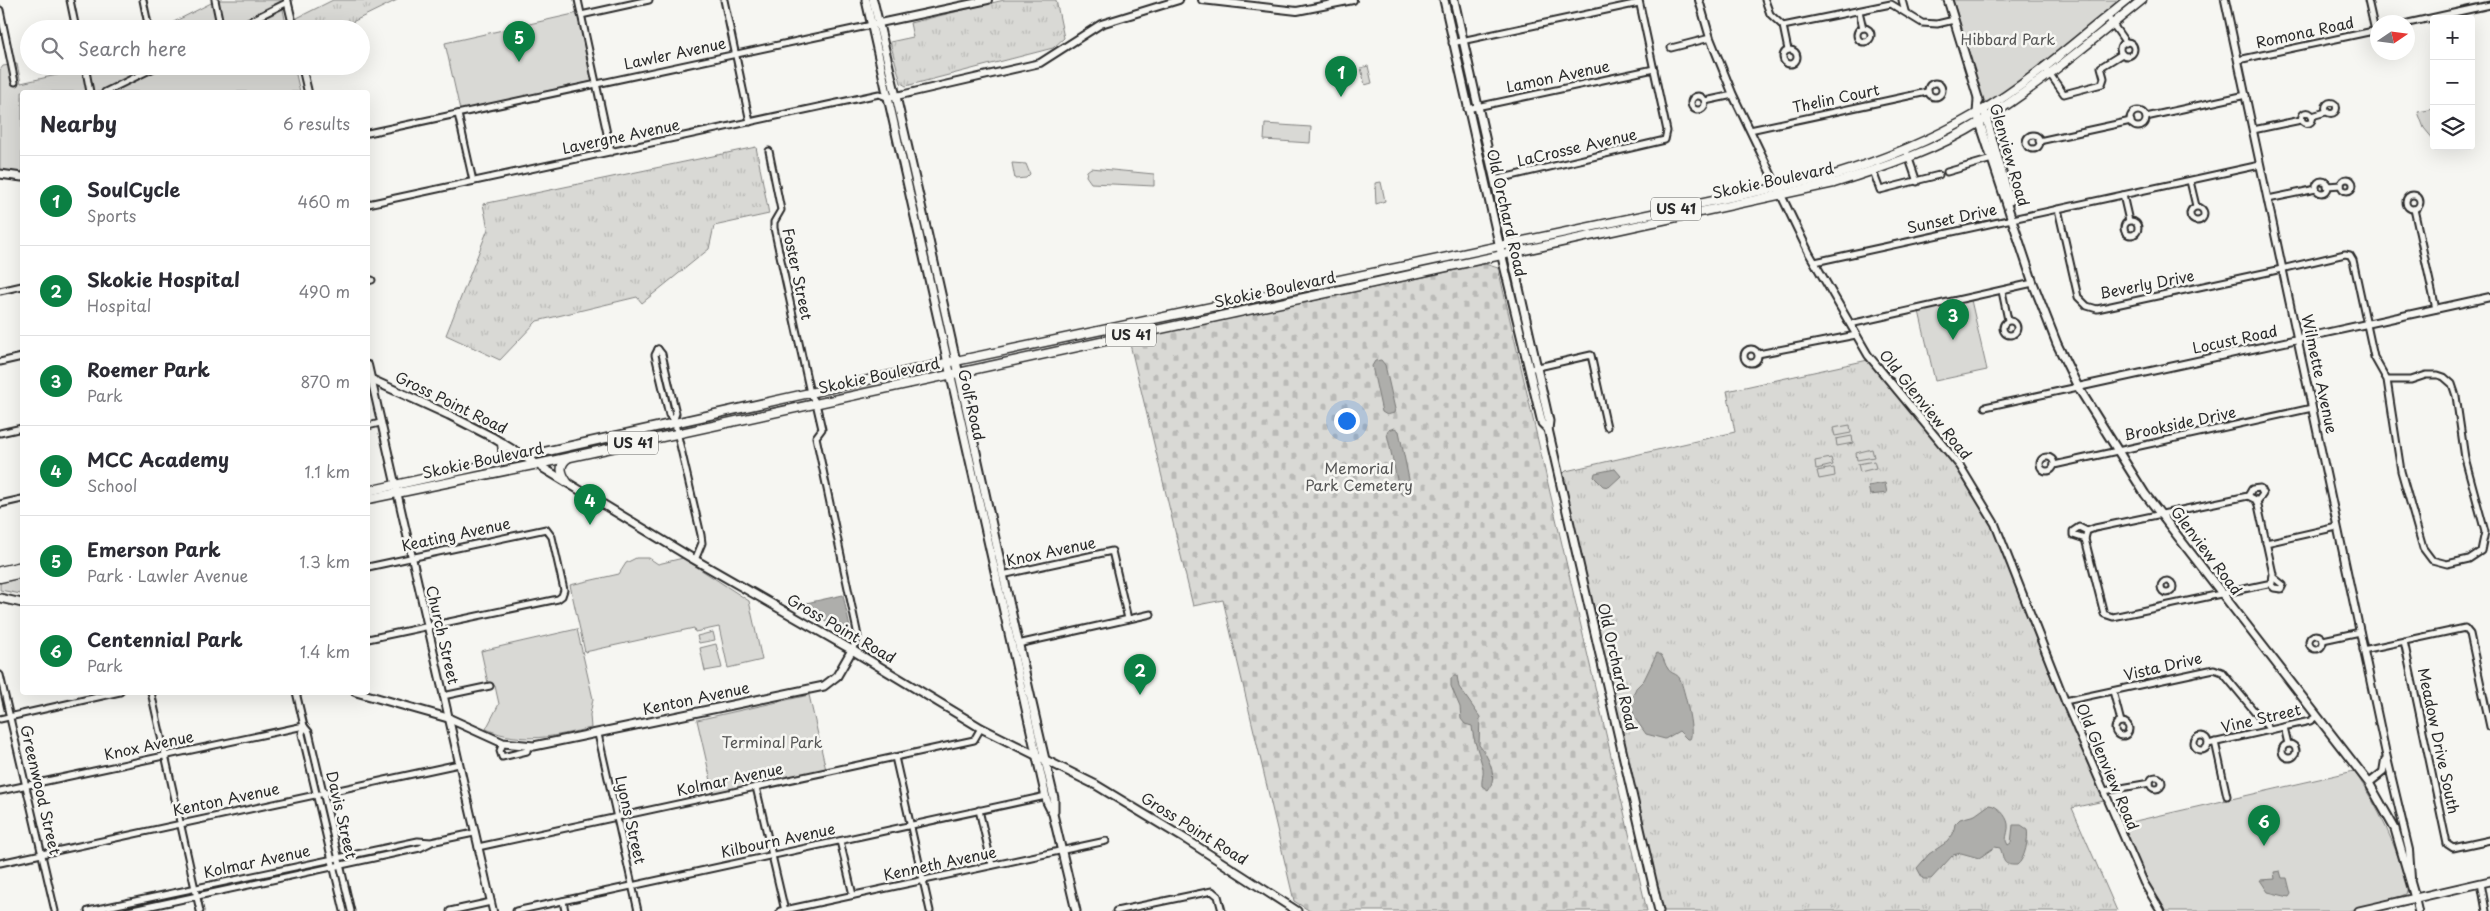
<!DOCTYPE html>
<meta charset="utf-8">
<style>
:root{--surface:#fff;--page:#f7f7f7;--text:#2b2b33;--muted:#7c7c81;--line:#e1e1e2;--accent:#0b8043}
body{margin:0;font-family:"Playpen Sans",sans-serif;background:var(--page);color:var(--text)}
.controls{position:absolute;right:15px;top:15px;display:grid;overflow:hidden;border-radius:5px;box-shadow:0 5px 20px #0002}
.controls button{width:45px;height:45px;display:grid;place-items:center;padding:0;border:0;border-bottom:1px solid var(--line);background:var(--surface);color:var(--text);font:25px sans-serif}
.compass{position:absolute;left:2370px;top:15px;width:45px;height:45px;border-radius:50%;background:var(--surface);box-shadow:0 5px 20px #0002;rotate:77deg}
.you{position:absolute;left:1346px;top:420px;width:18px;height:18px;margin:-12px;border:4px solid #fff;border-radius:50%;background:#1a73e8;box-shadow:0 0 0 8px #1a73e833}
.badge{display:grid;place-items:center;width:32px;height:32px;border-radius:50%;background:var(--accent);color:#fff;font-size:16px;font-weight:700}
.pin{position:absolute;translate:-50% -41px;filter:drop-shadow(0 1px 2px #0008)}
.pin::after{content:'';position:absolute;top:26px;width:18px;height:15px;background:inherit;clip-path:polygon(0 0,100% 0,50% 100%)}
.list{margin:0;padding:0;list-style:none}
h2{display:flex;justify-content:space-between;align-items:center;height:65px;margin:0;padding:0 20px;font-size:21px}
h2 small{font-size:16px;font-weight:400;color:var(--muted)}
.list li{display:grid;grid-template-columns:32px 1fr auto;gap:15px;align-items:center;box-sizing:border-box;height:90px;padding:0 20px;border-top:1px solid var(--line)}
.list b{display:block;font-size:19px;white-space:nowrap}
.list p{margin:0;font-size:16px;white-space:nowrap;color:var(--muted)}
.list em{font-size:16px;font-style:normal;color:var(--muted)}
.icon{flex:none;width:28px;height:28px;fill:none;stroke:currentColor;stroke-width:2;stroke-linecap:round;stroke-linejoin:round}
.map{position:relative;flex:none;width:2490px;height:911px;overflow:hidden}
.search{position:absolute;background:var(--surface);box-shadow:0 5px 20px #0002;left:20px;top:20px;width:350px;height:55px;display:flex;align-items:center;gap:12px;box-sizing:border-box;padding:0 18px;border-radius:28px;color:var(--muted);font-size:19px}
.panel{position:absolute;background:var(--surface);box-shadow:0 5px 20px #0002;left:20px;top:90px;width:350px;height:605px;border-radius:5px}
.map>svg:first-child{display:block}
.grass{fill:url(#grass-tufts);stroke:#828280}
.cemetery{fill:url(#cemetery-stones);stroke:#828280}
.park{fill:#d9d9d5;stroke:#828280}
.water{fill:#aeaeab;stroke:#7a7a78}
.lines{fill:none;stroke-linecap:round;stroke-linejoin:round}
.minor-casing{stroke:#2b2b2b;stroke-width:9}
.tertiary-casing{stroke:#2b2b2b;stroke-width:10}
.secondary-casing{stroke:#2b2b2b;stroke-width:11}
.primary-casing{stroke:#2b2b2b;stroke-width:11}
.minor{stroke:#f6f6f2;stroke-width:5}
.tertiary{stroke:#f6f6f2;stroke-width:6}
.secondary{stroke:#f6f6f2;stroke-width:7}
.primary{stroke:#f6f6f2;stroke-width:8}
.labels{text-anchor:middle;stroke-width:5;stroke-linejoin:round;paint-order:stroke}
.shield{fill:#f6f6f2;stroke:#686867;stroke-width:1}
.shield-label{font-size:14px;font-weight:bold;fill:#2b2b2b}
.street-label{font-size:15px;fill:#2b2b2b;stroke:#f6f6f2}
.park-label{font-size:15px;fill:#565656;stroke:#f6f6f2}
</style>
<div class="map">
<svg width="2490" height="911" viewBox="0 0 2490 911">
<defs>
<pattern id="grass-tufts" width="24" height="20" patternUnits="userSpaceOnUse" patternTransform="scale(1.25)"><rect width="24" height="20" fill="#d9d9d5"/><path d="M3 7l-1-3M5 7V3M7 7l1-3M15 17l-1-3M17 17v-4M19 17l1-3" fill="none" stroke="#babab7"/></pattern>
<pattern id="cemetery-stones" width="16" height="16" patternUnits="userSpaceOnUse" patternTransform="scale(1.25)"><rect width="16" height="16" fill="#d9d9d5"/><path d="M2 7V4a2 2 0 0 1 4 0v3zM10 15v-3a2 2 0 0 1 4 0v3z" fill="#babab7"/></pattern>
</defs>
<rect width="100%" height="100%" fill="#f6f6f2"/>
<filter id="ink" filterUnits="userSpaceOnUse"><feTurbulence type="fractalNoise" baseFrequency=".02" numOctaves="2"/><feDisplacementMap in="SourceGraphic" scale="10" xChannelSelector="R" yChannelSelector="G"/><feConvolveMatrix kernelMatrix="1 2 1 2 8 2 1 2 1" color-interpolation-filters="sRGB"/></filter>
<g filter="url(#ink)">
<g class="grass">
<polygon points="333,0 397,0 338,29 299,29 297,18"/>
<polygon points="1004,0 1056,0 1064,38 1053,48 906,86 901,83 890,42 913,37 910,23"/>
<polygon points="756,147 769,214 714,226 709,249 642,303 637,297 537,321 500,360 446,335 488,229 483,204"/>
<polygon points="1868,360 1941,446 1982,506 2007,558 2053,683 2104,801 2072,808 2117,911 1662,911 1563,474 1566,471 1735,432 1727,391"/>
</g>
<polygon class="cemetery" points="1485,264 1498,268 1647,911 1310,911 1294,901 1223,600 1193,606 1129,340"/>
<g class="park">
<polygon points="217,0 281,0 287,29 160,29"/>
<polygon points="1953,0 2123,0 2033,71 1988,103 1983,100"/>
<polygon points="578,13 593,81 460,110 445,43"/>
<polygon points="17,64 21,83 79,70 87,66 294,66 300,92 22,92 22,173 0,169 0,70 3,66"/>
<polygon points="1368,66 1372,83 1365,85 1361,68"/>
<polygon points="2434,109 2434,140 2424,128 2418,112"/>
<polygon points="1265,124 1311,127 1310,143 1264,140"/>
<polygon points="1012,163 1026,164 1030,174 1026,178 1015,179"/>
<polygon points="1091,168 1154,174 1154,186 1091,183 1086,176 1087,171"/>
<polygon points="1381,182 1385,201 1376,204 1375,183"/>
<polygon points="1971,300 1987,370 1935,381 1919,311"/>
<polygon points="1850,425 1851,433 1835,436 1833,428"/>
<polygon points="1852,436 1853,443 1837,446 1836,439"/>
<polygon points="1872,449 1874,457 1857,460 1856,453"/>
<polygon points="1831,458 1833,465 1816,469 1815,461"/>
<polygon points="1874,461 1876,468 1860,472 1858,464"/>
<polygon points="1834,468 1835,476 1819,479 1817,471"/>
<polygon points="636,558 649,558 658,564 683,558 749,601 762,660 728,668 719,627 695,632 694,628 585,652 570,585 619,574 626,563"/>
<polygon points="22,578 21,594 0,590 0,583"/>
<path d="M577,629L593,699L590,715L591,728C555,736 523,745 486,729L499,704L495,686L488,683L481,651Z"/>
<polygon points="713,632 715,640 699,643 697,636"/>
<polygon points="716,644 722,668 705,671 700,648"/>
<polygon points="809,695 826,770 714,794 697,720"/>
<path d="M2354,771C2379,808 2396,845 2408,887L2406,894L2401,896L2348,911H2166L2147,879L2122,824Z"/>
</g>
<g class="water">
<polygon points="1381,360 1385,365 1395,409 1394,413 1387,415 1382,412 1372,366 1375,361"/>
<polygon points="1395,428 1399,431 1411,489 1410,493 1404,495 1400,493 1387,434 1388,430"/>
<polygon points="1615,469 1621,476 1609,487 1603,486 1594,477 1595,473"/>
<polygon points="1885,483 1887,493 1870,495 1868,486"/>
<polygon points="843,595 852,637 797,605"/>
<path d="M1657,653L1661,655C1664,659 1665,665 1668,669C1671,674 1677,673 1680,679C1684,689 1695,732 1690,739H1687L1679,731L1665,739L1646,734L1634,717L1631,700L1636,688L1644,680Z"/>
<path d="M1453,676H1457L1459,687L1480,717L1479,745C1488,756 1499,777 1488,790L1482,786C1481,780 1484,775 1483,769C1480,754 1473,741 1472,726L1465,724L1461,719L1460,707L1451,686V678Z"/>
<path d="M1989,805C1997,805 2007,816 2008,824C2009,830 2006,835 2006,841L2008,845L2011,843L2013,825H2021L2027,829C2029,838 2025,860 2017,865C2000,866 2005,858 2000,848L1995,847L1979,858L1961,853L1953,855L1931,879H1923L1917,868L1929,854L1947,842L1953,834L1955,824L1960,819L1975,815Z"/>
<polygon points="2280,871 2282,878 2287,878 2291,894 2289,897 2268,892 2260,880 2275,879 2274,872"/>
</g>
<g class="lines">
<g class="minor-casing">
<g id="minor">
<polyline points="70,0 76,29"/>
<polyline points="143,0 149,29"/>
<polyline points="215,0 221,29"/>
<polyline points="578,0 611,152"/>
<polyline points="724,0 750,122"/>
<polyline points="1765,0 1770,14 1783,26 1788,50"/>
<polyline points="1902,0 1905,11"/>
<polyline points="2368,0 2375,31"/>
<polyline points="0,10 15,82"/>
<polyline points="1859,11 1863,28"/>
<polyline points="581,15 649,0"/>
<polyline points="2107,16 2126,43"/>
<polyline points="2408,23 2490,5"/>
<polyline points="1783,26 1891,4 1922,23 1937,24 1954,20"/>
<circle cx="1864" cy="35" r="7"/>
<polyline points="234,29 288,2"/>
<circle cx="2127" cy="49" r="7"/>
<polyline points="1452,43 1639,3"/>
<polyline points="1671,48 1710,38"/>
<circle cx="1790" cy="57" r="7"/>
<polyline points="2238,60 2378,30"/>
<polyline points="85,66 90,92"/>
<polyline points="2044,66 2064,94 2102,84 2104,78 2101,67 2122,54"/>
<circle cx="1935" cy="90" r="7"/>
<polyline points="105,92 158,66"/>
<circle cx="1698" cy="103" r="7"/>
<polyline points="1705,101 1733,95"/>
<circle cx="2331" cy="108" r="5.5"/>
<polyline points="1467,109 1654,69"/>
<circle cx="2138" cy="119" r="8"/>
<circle cx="2307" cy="118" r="5.5"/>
<polyline points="458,114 473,181"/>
<polyline points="2312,116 2326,112"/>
<polyline points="2146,117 2246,95"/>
<polyline points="1750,130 1927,92"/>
<polyline points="2253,130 2301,120"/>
<polyline points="368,133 872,25"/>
<circle cx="2033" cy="142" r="7"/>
<polyline points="2039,141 2131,121"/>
<polyline points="1906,150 1917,182"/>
<polyline points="769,151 781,210 774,222 774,228 810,393 816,403 822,429 816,437 857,631 858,637 852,650"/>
<polyline points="1873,171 1880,190 1939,175"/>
<polyline points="1947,172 1992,159"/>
<circle cx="2347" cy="185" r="6"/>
<polyline points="1494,180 1665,140 1667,131 1639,0"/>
<polyline points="2190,181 2196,206"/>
<circle cx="2322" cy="187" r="6"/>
<polyline points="2327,186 2341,185"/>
<circle cx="2413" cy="202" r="7"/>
<polyline points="2123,195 2129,221"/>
<polyline points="2268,199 2316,189"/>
<polyline points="368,204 879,94 889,98"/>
<circle cx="2197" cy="214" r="7"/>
<polyline points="2058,209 2078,297 2087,306 2097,309 2273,271 2345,254 2350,255 2353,260 2374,357 2387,380 2401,471 2423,548 2432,560 2447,564 2469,559 2481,551 2485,532 2465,458 2456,396 2452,384 2444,377 2438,375 2426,375 2411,380 2387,380"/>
<polyline points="2414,209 2436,309"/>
<circle cx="2131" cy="228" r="7"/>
<polyline points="1815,262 2260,165"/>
<polyline points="368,281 372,280"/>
<polyline points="0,291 22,286"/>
<polyline points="2002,291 2008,320"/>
<circle cx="2010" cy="328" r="7"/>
<polyline points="1850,324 2033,283"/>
<polyline points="658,349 662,354 676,413 674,419 701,535 702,543 695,560"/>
<polyline points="658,349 655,355 669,415 674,419"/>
<circle cx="1751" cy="356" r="7"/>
<polyline points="1758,354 1856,335"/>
<polyline points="0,362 22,357"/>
<polyline points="1534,368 1591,355 1607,427"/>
<polyline points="1985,407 2078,387"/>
<polyline points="368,426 380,423"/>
<polyline points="0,433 22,428"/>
<circle cx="2047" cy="464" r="7"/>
<polyline points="2054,465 2312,408"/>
<polygon points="2248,496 2256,500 2258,505 2273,574 2272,583 2113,617 2104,614 2085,539 2087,531 2095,528"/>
<polyline points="2248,496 2252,489 2260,488 2263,494 2257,502"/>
<polyline points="0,504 22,499"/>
<polyline points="2085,539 2073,535 2073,531 2079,527 2087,531"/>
<polyline points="2266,543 2337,527"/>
<polyline points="368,567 546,529 552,537 564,590 562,596 558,599 368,639"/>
<polyline points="1002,575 1112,551 1128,619"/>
<circle cx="2167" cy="587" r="6"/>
<polyline points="2270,584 2274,588 2281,589 2283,585 2273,577"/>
<circle cx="2316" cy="642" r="7"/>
<polyline points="2323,640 2360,632"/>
<polyline points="2404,641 2447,844 2453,848 2490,840"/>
<polyline points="1018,644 1151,614"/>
<polyline points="2363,650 2465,628 2470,634 2490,727"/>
<polyline points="0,675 55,911"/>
<polyline points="2113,691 2121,722"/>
<polyline points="151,692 200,911"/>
<polyline points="296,692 304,726 302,734 344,911"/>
<polyline points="443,696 490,686"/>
<polyline points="2065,701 2214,669 2222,672 2270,730"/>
<polyline points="0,719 120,692"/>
<circle cx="2122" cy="729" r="7"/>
<polyline points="304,726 309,732 351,911"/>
<polyline points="2284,727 2288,744"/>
<polyline points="598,734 638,911"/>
<circle cx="2201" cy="743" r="7"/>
<polyline points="2215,742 2227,796"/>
<polyline points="503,743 500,751 502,757 527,751 528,746"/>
<circle cx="2289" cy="751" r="7"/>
<polyline points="2208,744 2310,721 2317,716"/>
<polyline points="895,757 930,911"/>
<circle cx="2156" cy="783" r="6"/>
<polyline points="756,787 785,911"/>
<polyline points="0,791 304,726"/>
<polyline points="2104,791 2150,783"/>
<polyline points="979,810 992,865"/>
<polyline points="840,841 853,895"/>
<polyline points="478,847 974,740 981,728"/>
<polyline points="0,863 459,764"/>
<polyline points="2481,883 2486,911"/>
<polyline points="563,901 565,911"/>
<polyline points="88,911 418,841 431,842 474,833"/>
<polyline points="128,911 420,848 430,843"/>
<polyline points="450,911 491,902"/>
<polyline points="516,911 1046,796"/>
<polyline points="780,911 1106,841"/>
<polyline points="1116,911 1212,891 1218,896 1222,911"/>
</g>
</g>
<g class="tertiary-casing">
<g id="tertiary">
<polyline points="287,0 294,29"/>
<polyline points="1202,0 1297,11 1353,0"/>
<polyline points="1699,0 1710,38 1733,95 1809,253 1868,355 1960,466 1995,524 2065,701 2144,883 2161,911"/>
<polyline points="2225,0 2386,754 2409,850 2411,878"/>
<polyline points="875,24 988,0"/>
<polyline points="302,66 308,92"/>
<polyline points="892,97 1040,63 1101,24 1179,0"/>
<polyline points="368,365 493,911"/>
<polyline points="2078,387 2490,297"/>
<polyline points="2369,783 2383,772 2385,760"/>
<polyline points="2415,898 2418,911"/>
</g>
</g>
<g class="secondary-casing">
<g id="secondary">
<polyline points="866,0 1047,802 1053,814 1076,911"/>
<path d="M873,0C938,265 991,532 1054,798V811"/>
<polyline points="1444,0 1503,261 1542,423 1548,429"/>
<polyline points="1454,0 1549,421 1548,429 1659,911"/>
<polyline points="1948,0 1979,101"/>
<polyline points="1978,99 1977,114 2033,283 2057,344 2078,387 2145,494 2369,783 2395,829 2415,898"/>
<polyline points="1985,113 2010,201"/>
<polyline points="0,174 22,177"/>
<polyline points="368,378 449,415 492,437 690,557 852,650 981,728 1096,785 1187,840 1297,911"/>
<polyline points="0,598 22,603"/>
<polyline points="356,692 448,718 503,743 534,746 824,686 837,676 852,650"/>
<polyline points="2359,911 2490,881"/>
</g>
</g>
<g class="primary-casing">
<g id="primary">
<polyline points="497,463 503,454 502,443"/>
<path d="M567,482C561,473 558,465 568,458"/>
<path d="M368,491L913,370L1831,176C1884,160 1930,141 1978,113C2029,84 2081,37 2127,0"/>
<path d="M368,499L538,464L1834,183C1883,168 1938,149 1982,121C2038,86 2090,42 2142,0"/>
<polyline points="0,571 22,566"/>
<polyline points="0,578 22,573"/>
</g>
</g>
<use href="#minor" class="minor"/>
<use href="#tertiary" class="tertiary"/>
<use href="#secondary" class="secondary"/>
<use href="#primary" class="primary"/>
</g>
</g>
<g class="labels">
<g class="shield">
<rect x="1651" y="197.5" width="50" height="23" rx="4"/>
<rect x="1106" y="323.5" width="50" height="23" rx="4"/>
<rect x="608" y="431.5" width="50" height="23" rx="4"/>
</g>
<g class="shield-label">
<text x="1676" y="214">US 41</text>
<text x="1131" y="340">US 41</text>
<text x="633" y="448">US 41</text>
</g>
<g class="street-label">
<text transform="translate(2305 33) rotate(-12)" y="5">Romona Road</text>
<text transform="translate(675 54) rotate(-12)" y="5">Lawler Avenue</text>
<text transform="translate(1558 77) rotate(-12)" y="5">Lamon Avenue</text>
<text transform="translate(1836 99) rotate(-12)" y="5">Thelin Court</text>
<text transform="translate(621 137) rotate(-12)" y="5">Lavergne Avenue</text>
<text transform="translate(1577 148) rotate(-13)" y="5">LaCrosse Avenue</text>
<text transform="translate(2009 155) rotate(74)" y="5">Glenview Road</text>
<text transform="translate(1773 181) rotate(-12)" y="5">Skokie Boulevard</text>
<text transform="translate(1506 213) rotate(77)" y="5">Old Orchard Road</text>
<text transform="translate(1952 219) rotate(-12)" y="5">Sunset Drive</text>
<text transform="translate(797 274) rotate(78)" y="5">Foster Street</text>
<text transform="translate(2147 285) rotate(-11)" y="5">Beverly Drive</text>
<text transform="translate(1275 290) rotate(-12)" y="5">Skokie Boulevard</text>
<text transform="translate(2235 340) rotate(-12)" y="5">Locust Road</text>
<text transform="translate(2319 374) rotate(78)" y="5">Wilmette Avenue</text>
<text transform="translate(879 376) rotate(-12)" y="5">Skokie Boulevard</text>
<text transform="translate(451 403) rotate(26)" y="5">Gross Point Road</text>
<text transform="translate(971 405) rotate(77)" y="5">Golf Road</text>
<text transform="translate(1925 405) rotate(51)" y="5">Old Glenview Road</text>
<text transform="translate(2180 424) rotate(-12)" y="5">Brookside Drive</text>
<text transform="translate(483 461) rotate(-12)" y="5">Skokie Boulevard</text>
<text transform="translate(456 535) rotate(-12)" y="5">Keating Avenue</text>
<text transform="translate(2206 551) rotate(53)" y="5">Glenview Road</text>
<text transform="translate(1051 552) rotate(-12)" y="5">Knox Avenue</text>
<text transform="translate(841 629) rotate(30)" y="5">Gross Point Road</text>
<text transform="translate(442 635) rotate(77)" y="5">Church Street</text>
<text transform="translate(1617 667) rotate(77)" y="5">Old Orchard Road</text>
<text transform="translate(2163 667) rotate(-13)" y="5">Vista Drive</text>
<text transform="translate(696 699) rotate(-12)" y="5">Kenton Avenue</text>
<text transform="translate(2261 719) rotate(-13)" y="5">Vine Street</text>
<text transform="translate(2438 741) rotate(78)" y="5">Meadow Drive South</text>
<text transform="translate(149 746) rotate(-12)" y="5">Knox Avenue</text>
<text transform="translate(2107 767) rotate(67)" y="5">Old Glenview Road</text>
<text transform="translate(730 780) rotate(-12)" y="5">Kolmar Avenue</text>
<text transform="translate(40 790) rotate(77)" y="5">Greenwood Street</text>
<text transform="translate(226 800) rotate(-12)" y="5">Kenton Avenue</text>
<text transform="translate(341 815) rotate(77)" y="5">Davis Street</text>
<text transform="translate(630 820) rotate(77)" y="5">Lyons Street</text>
<text transform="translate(1194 829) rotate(32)" y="5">Gross Point Road</text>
<text transform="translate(778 841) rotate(-12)" y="5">Kilbourn Avenue</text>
<text transform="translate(257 862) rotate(-12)" y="5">Kolmar Avenue</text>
<text transform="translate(940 864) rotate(-12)" y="5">Kenneth Avenue</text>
</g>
<g class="park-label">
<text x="2008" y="45">Hibbard Park</text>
<text x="1359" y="474">Memorial<tspan x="1359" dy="17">Park Cemetery</tspan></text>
<text x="772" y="748">Terminal Park</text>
</g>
</g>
</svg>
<div class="controls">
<button>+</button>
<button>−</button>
<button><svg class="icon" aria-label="layers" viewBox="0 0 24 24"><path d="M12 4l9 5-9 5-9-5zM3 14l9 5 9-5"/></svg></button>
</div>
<svg class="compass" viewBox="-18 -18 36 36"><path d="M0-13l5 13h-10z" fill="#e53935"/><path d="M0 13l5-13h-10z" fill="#7c7c81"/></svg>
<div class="you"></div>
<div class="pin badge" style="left:1341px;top:97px">1</div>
<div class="pin badge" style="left:1140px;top:695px">2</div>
<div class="pin badge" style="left:1953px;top:340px">3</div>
<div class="pin badge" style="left:590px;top:525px">4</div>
<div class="pin badge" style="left:519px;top:62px">5</div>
<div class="pin badge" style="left:2264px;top:846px">6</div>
<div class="search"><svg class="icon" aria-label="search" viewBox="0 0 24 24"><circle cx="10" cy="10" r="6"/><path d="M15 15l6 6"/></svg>Search here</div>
<section class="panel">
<h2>Nearby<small>6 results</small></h2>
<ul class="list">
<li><span class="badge">1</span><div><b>SoulCycle</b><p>Sports</p></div><em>460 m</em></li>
<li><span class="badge">2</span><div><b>Skokie Hospital</b><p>Hospital</p></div><em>490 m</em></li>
<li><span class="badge">3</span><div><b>Roemer Park</b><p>Park</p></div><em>870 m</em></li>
<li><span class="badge">4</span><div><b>MCC Academy</b><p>School</p></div><em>1.1 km</em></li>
<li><span class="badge">5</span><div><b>Emerson Park</b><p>Park · Lawler Avenue</p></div><em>1.3 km</em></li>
<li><span class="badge">6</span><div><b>Centennial Park</b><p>Park</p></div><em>1.4 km</em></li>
</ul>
</section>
</div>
